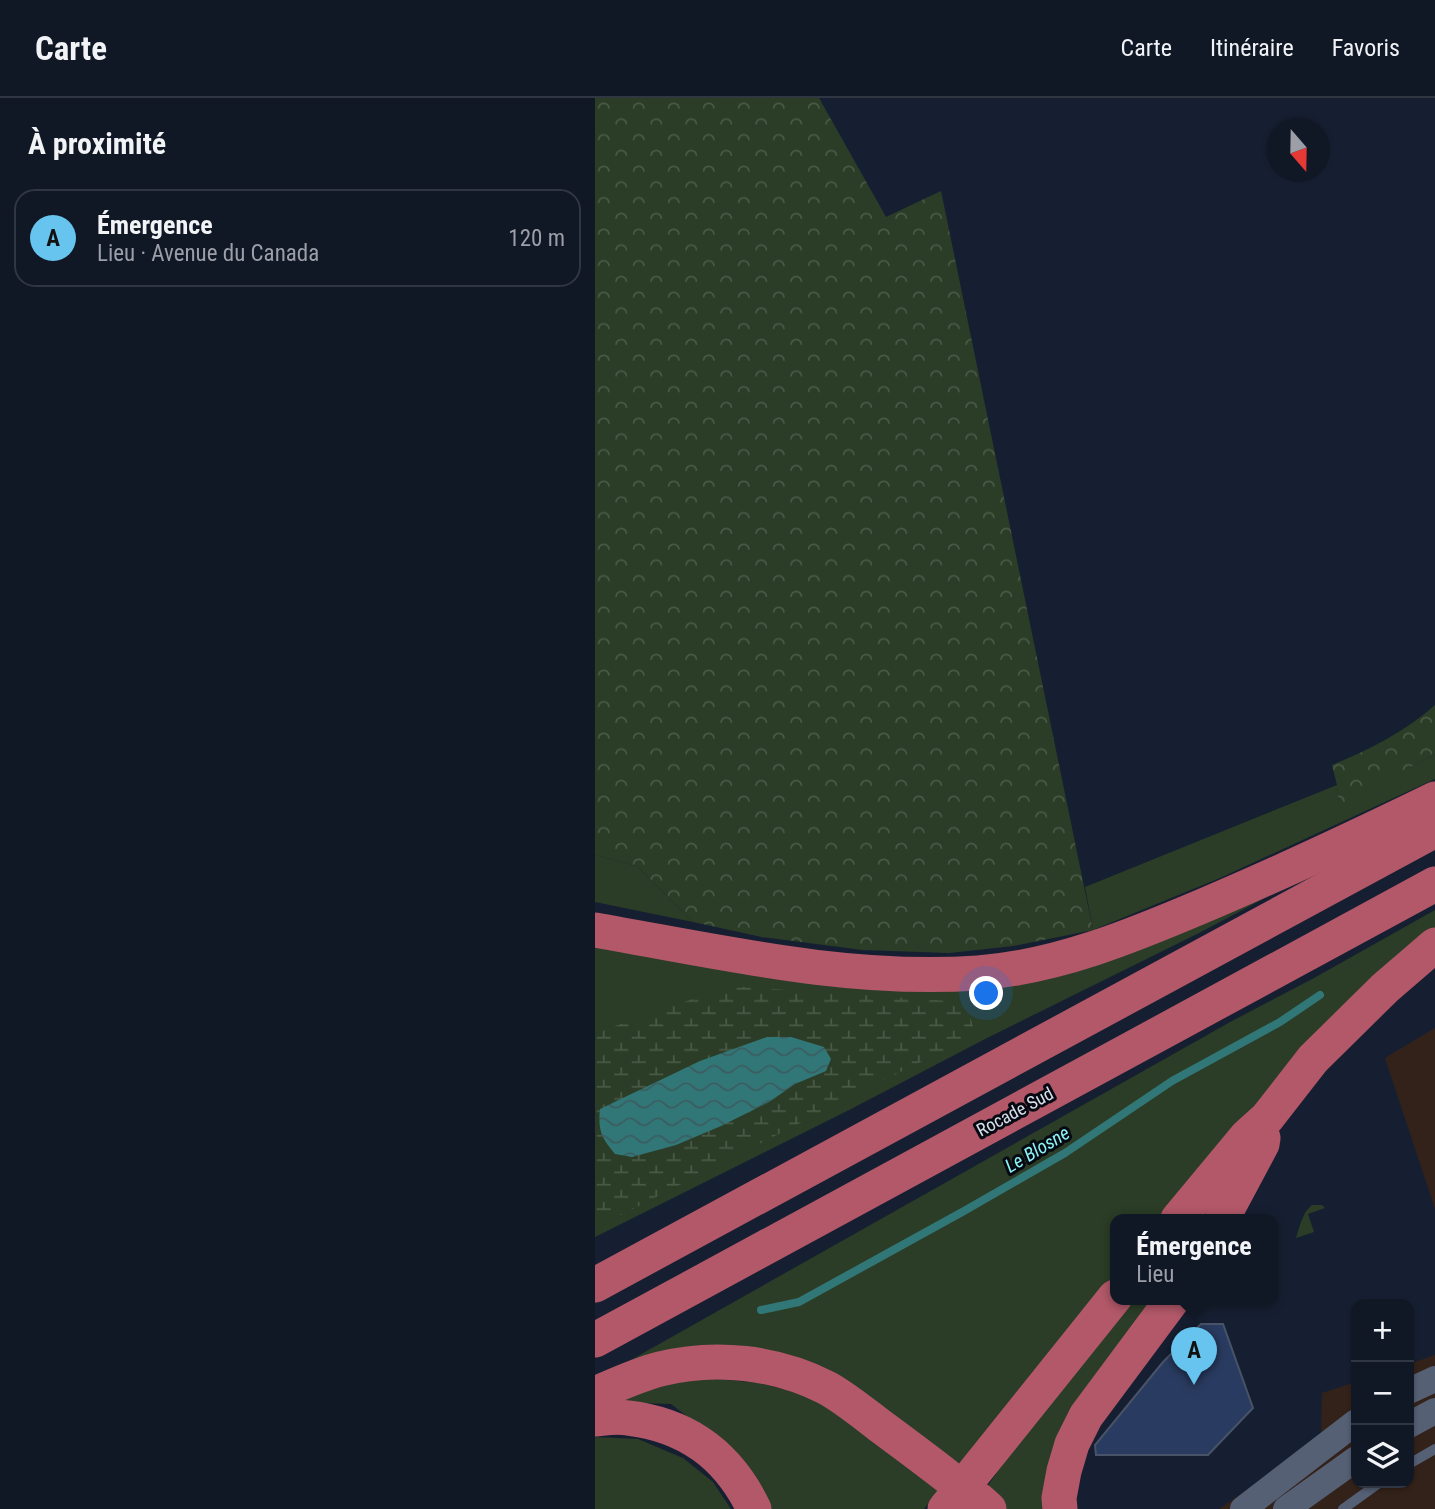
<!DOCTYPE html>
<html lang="fr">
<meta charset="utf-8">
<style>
:root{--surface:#101725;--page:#1e2432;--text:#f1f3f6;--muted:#9c9fa7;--line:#303642;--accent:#66c4ef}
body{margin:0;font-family:"Roboto Condensed",sans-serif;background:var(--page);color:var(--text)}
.controls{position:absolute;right:21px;bottom:21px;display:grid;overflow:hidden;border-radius:14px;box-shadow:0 2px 5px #0004}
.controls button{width:63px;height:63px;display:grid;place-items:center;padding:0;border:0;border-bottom:2px solid var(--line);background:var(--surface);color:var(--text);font:35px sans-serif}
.compass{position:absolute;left:672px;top:21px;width:63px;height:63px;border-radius:50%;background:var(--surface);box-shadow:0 2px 5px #0004;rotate:160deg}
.you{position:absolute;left:392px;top:896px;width:24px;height:24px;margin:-18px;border:5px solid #fff;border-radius:50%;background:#1a73e8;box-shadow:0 0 0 10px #1a73e833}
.badge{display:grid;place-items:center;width:46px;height:46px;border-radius:50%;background:var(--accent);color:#111;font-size:23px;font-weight:700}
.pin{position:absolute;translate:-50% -58px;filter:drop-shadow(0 2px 4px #0008)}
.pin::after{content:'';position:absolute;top:37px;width:24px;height:21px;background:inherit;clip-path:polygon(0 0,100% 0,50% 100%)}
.popup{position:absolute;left:515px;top:1116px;width:168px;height:91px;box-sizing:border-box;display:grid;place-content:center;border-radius:14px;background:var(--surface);filter:drop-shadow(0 2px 5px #0005);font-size:23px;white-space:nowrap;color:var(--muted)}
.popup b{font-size:26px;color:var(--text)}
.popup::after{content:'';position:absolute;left:50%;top:100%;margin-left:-14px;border:14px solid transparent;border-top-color:var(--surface)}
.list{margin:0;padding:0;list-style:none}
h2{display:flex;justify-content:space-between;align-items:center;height:91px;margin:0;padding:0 28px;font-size:30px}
h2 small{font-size:23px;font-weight:400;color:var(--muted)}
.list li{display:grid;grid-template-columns:46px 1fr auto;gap:21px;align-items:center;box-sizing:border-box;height:98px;margin:0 14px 14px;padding:0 14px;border:2px solid var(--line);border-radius:21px}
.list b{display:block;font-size:26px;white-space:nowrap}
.list p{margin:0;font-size:23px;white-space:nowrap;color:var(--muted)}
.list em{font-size:23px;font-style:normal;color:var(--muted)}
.icon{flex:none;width:38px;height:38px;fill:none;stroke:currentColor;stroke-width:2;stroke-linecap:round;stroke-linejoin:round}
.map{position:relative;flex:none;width:840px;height:1411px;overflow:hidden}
header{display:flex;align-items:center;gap:42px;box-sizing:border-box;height:98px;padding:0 35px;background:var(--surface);border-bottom:2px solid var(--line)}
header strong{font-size:33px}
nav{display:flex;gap:38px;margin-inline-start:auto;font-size:24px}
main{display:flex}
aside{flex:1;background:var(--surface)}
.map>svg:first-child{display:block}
.commercial{fill:#332219}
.grass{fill:#2b3d26}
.forest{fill:url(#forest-crowns)}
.wetland{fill:url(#wetland-marsh)}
.water{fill:url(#water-waves)}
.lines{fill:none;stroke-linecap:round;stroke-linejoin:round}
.stream{stroke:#327778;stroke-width:8}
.building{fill:#293b60;stroke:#495368;stroke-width:2}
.service{stroke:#556075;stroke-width:10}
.tertiary{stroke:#556075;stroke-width:26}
.trunk{stroke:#b25869;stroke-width:35}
.labels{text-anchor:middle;stroke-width:6;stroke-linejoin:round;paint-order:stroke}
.street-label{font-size:18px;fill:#d9e0ec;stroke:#060911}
.water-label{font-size:19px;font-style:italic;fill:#8af4f6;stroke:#060911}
</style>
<header>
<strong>Carte</strong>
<nav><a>Carte</a><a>Itinéraire</a><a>Favoris</a></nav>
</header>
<main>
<aside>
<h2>À proximité<small></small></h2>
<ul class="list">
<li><span class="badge">A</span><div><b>Émergence</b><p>Lieu · Avenue du Canada</p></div><em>120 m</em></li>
</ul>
</aside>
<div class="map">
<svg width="840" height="1411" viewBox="0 0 840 1411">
<defs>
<pattern id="forest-crowns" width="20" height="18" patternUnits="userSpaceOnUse" patternTransform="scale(1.75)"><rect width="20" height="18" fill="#2b3d26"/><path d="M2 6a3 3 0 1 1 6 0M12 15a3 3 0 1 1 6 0" fill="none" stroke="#495946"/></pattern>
<pattern id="wetland-marsh" width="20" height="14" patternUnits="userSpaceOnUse" patternTransform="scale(1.75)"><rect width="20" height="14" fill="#2b3d26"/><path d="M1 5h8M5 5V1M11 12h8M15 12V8" fill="none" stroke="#495946"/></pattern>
<pattern id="water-waves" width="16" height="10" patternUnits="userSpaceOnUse" patternTransform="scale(1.75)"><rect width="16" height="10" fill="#327778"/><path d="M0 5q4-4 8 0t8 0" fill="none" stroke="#3a5d60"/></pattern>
</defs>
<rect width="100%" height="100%" fill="#161f31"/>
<g class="commercial">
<polygon points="840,930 840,1111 790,960"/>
<polygon points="840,1257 840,1411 624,1411 726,1341 727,1295 761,1284 761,1385 814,1385 814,1266"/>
</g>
<g class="grass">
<polygon points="840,656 840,681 625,780 498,832 490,789 742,687 744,706"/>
<polygon points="0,757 42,768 98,824 0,804"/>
<polygon points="700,784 606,834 392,940 258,1010 0,1139 0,847 305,891"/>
<polygon points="840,812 840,833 567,1121 520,1121 520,1176 359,1373 233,1278 27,1267 637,923 719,880"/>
<path d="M717,1107H727L730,1110L713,1116L719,1134L701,1140C705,1128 707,1115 717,1107Z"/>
<polygon points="536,1201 566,1201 452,1411 405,1411 387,1396 435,1327"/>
<polygon points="91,1278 164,1285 216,1298 349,1387 329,1411 175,1411 142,1357 76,1306 10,1304"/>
<polygon points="0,1339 43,1341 88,1360 118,1384 136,1411 0,1411"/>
</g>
<g class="forest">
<polygon points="0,0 224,0 291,119 346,93 498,832 418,848 354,855 268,852 167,839 98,824 42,768 0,757"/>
<path d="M840,607V656L744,707L742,687L737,667C774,652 810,634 840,607Z"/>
</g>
<polygon class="wetland" points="135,888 370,904 381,937 285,984 26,1117 0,1114 0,935"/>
<path class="water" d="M172,939H196L229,949L236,961L231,973L200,986L174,1004L126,1028L81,1047L37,1059L20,1056C6,1039 3,1033 5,1011L105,963Z"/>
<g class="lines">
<polyline class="stream" points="166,1212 204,1204 369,1113 470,1055 577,983 685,924 725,897"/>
</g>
<polygon class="building" points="606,1226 628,1226 658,1310 613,1357 501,1357 500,1347 568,1264"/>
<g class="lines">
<g class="service">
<polyline points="814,1366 840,1351"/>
<polyline points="748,1411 784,1385"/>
</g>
<g class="tertiary">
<polyline points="814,1293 840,1281"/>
<polyline points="814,1327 840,1313"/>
<polyline points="648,1411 761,1324"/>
<polyline points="691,1411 761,1361"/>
</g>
<g class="trunk">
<path d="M0,832C126,854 253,884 383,875C462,869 537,838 610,807C688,774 764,738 840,701"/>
<polyline points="583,1121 652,1038 672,1020 718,961 790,890 840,847"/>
<polyline points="627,1121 667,1046 668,1040"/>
<polyline points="0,1187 840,732"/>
<polyline points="0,1242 840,786"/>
<path d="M0,1296C21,1287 42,1277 65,1271C120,1257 181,1264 232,1290C250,1300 267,1314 284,1327C307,1344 330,1361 353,1379"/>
<path d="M0,1321C11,1320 22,1318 33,1320C92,1327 133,1357 159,1411"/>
<polyline points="384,1402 394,1411"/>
<polyline points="350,1411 520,1199"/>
<polyline points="465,1411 464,1400 469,1373 477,1346 491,1318 578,1201"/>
</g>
</g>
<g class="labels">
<g class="street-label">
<text transform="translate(420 1014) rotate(-28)" y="6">Rocade Sud</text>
</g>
<g class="water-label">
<text transform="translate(442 1051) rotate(-31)" y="7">Le Blosne</text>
</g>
</g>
</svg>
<div class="controls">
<button>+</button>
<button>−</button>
<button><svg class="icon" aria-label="layers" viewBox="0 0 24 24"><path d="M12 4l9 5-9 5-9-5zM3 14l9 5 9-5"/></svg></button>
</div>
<svg class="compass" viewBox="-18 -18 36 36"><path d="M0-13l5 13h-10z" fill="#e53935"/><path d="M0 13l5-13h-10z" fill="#9c9fa7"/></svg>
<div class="you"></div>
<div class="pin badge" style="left:599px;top:1287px">A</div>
<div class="popup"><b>Émergence</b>Lieu</div>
</div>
</main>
